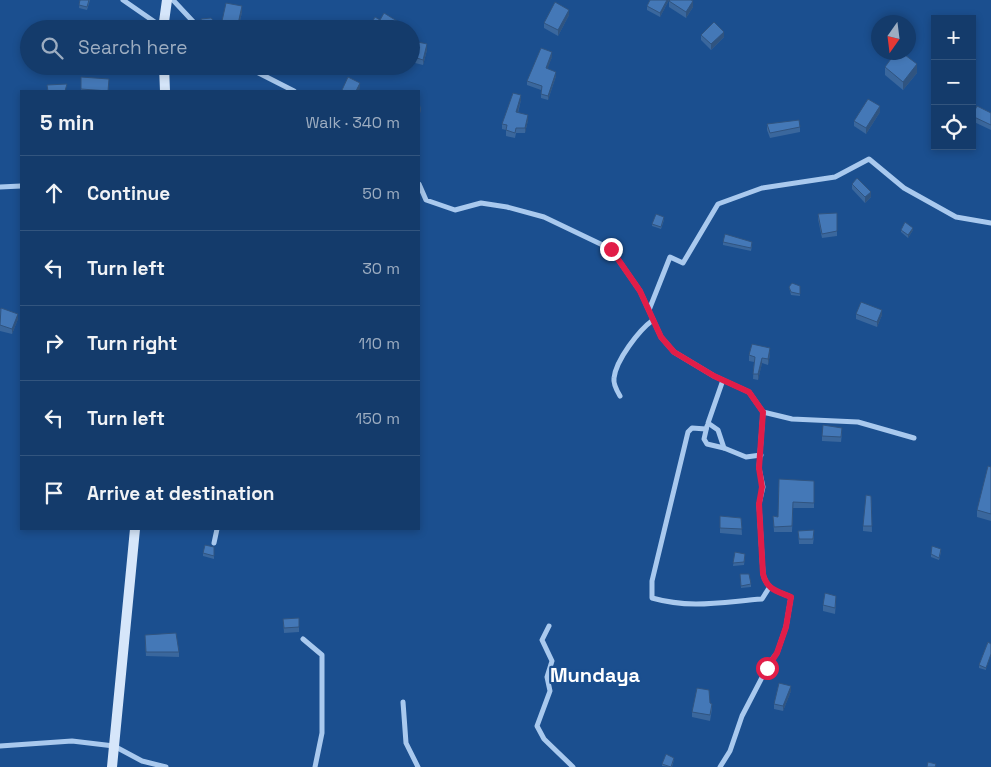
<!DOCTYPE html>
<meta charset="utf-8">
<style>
:root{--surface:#143b6b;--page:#214673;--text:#f1f3f6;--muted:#9dadc1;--line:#33557e}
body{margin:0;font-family:"Space Grotesk",sans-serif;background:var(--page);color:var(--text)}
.controls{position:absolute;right:15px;top:15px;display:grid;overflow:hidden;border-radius:0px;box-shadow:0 2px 8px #0003}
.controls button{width:45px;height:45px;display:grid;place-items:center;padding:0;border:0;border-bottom:1px solid var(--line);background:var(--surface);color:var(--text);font:25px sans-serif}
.compass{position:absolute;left:871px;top:15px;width:45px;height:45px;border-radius:50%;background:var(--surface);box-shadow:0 2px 8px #0003;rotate:194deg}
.stop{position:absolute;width:15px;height:15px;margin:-11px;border:4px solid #e11d48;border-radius:50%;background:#fff}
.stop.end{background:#e11d48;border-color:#fff;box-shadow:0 1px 5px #0008}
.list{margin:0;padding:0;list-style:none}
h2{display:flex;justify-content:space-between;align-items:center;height:65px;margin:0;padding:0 20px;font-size:21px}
h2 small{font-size:16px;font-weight:400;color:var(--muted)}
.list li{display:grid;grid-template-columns:32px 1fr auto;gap:15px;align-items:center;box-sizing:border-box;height:75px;padding:0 20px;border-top:1px solid var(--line)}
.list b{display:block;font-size:19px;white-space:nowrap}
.list em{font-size:16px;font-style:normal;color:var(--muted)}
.icon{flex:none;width:28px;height:28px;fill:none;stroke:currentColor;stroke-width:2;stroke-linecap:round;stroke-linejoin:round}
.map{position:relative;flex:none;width:991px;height:767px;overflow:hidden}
.search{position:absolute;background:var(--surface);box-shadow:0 2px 8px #0003;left:20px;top:20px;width:400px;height:55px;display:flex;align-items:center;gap:12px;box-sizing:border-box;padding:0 18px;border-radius:28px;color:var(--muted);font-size:19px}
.panel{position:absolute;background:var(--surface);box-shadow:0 2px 8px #0003;left:20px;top:90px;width:400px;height:440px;border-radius:0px}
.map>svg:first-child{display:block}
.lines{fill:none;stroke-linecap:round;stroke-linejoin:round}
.minor{stroke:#a9c9ee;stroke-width:5}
.secondary{stroke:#d6e6fa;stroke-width:10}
.wall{fill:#3a679d}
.shaded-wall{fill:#305480}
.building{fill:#4478b7;stroke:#305480}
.route{stroke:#e11d48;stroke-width:6}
.labels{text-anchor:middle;stroke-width:4.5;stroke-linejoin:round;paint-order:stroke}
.quarter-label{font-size:20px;font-weight:bold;fill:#fff;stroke:#1b4f8f}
</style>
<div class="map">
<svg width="991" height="767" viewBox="0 0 991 767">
<rect width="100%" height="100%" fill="#1b4f8f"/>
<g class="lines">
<g class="minor">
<polyline points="123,0 162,27"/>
<polyline points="173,0 200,29"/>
<polyline points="245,66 294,91"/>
<path d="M419,184L426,200L455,210L481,203L507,207L544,217L611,249L640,291L661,337L674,352L714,376L749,392L763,412L759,468L763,487L759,504L763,574C767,590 777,591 791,597L786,627L777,653L770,662L742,716L730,751L720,767"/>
<polyline points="0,187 21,186"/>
<polyline points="649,310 670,257 683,263 718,204 762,188 835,177 869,159 904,188 956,217 991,223"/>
<polyline points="723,380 708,423 718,430 724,448 746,457 761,455"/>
<path d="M620,396C617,391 613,384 614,378C616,360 639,330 653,320"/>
<polyline points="763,412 792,419 858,422 914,438"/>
<polyline points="707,426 704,439 707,444 724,448"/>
<path d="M706,429L692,428L688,432L652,581V598C691,609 722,602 762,599L769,588"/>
<polyline points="214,543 217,529"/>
<polyline points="549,626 542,640 552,661 547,677 550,691 537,726 544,739 573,767"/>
<polyline points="303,639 322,655 322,733 315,767"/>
<polyline points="403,702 406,743 418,767"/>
<polyline points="0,746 72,741 114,746 142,761 166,767"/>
</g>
<g class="secondary">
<polyline points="163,29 167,0"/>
<polyline points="164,66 165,91"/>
<polyline points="112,767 135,529"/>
</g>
</g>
<g class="wall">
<polygon points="80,0 90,0 87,10 79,8"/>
<polygon points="650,0 669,0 660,17 647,10 647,6"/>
<polygon points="669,1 693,7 686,18 669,7"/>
<polygon points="242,12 238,29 234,29 222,26 222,21"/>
<polygon points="569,15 558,36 544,28 544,23"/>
<polygon points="701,35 724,37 711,50 701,40"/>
<polygon points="411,50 427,50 423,65 411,62"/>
<polygon points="552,57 547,69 556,76 548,100 541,98 541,90 527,85 527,81"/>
<polygon points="193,66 203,66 203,69"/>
<polygon points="885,67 917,73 903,90 885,75"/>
<polygon points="81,77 108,91 81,91"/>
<polygon points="521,100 518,113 528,120 525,133 516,133 515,138 506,136 506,130 502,129 502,124"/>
<polygon points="880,112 866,134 854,126 854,121"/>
<polygon points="991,113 991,130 972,121 972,116"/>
<polygon points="767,124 800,127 800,132 770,138 767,130"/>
<polygon points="852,184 871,197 865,203 852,189"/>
<polygon points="837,213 837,236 822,238 818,219 818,214"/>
<polygon points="664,220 661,229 652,226 652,224"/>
<polygon points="901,230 913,230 908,238 901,232"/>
<polygon points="723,242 752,245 751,251 723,245"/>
<polygon points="800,286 800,296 791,295 789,287"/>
<polygon points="0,309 18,319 12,334 0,331"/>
<polygon points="856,314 882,315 877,327 856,319"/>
<polygon points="770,354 768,365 762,363 758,380 753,379 754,362 749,361 749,355"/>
<polygon points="842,433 841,442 822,441 822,436"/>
<polygon points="991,467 991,521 977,517 977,510"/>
<polygon points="814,481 814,508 793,508 792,532 774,532 773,516 778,517"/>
<polygon points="871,496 872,532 863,531 863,526"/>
<polygon points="720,516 741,518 742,535 720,533"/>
<polygon points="798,531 814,536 813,544 799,544"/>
<polygon points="214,547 214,559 203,556 203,553"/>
<polygon points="735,552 745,556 744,565 733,566"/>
<polygon points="941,552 939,560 931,557 931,554"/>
<polygon points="740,574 751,584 751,587 741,588"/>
<polygon points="836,602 835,614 823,611 823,605"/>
<polygon points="299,618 299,632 284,633 283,619"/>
<polygon points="145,635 179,652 179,657 146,656"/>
<polygon points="988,642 986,670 979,668 979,665"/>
<polygon points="791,691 783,711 774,709 774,704"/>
<polygon points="710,703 712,709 710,721 692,717 692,712"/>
<polygon points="674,760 672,767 662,766 662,764"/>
</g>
<g class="shaded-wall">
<polygon points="667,0 669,0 660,17 660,13"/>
<polygon points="693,1 693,7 686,18 686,12"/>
<polygon points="242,6 242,12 238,29 238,24"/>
<polygon points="569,10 569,15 558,36 558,30"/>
<polygon points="724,32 724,37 711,50 711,44"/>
<polygon points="427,44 427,50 423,65 423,60"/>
<polygon points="552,52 552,57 546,73 546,68"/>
<polygon points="917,64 917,73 903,90 903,82"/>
<polygon points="556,72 556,76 548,100 548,96"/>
<polygon points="360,83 360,88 359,91 356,91"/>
<polygon points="521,95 521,100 516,118 516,112"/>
<polygon points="421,105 421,111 419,116 419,111"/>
<polygon points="880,106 880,112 866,134 866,128"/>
<polygon points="528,115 528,120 525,133 525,128"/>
<polygon points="871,192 871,197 865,203 865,197"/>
<polygon points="913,228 913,230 908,238 908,235"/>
<polygon points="882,310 882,315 877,327 877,322"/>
<polygon points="18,314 18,319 12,334 12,329"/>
<polygon points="770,348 770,354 768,365 768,359"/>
<polygon points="762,358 762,363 758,380 758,374"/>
<polygon points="791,686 791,691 783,711 783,706"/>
</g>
<g class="building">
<polygon points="80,0 89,0 87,7 79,5"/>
<polygon points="650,0 667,0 660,13 647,6"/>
<polygon points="670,0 691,0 693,1 686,12 669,1"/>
<polygon points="555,2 569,10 558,30 544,23"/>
<polygon points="226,3 242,6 238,24 222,21"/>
<polygon points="384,13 397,21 395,25 398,27 398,29 374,29 370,26 375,17 380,20"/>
<polygon points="211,18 221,29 201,29 204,26 201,19"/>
<polygon points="714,22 724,32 711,44 701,35"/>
<polygon points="418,42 427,44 423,60 411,56 411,50 413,44 417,45"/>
<polygon points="541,48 552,52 546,68 556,72 548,96 541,94 542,86 527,81"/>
<polygon points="896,52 901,52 917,64 903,82 885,67"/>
<polygon points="81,77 109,79 108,91 81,89"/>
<polygon points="348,77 360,83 356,91 344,91 342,90"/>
<polygon points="67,84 65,91 48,91 47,85"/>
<polygon points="513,93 521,95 516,112 528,115 525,128 516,128 515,133 506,130 507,125 502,124"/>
<polygon points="868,99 880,106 866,128 854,121"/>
<polygon points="977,106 991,113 991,125 972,116"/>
<polygon points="799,120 800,127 770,133 767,124"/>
<polygon points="857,178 871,192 865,197 852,184"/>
<polygon points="837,213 837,231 822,234 818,214"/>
<polygon points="656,214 664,217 661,227 652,224"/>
<polygon points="905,222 913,228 908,235 901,230"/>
<polygon points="725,234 752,242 751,248 723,242"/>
<polygon points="792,283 800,286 800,294 791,292 789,287"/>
<polygon points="861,302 882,310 877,322 856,314"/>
<polygon points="1,308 18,314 12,329 0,325"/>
<polygon points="752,344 770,348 768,359 762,358 758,374 753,374 755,357 749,355"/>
<polygon points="823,425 842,428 841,437 822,436"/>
<polygon points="988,466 991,467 991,514 977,510"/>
<polygon points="779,479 814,481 814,503 793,502 792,526 774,527 773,516 778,517"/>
<polygon points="866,495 871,496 872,526 863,526"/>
<polygon points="720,516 741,518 742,529 720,528"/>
<polygon points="814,530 813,539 799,539 798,531"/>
<polygon points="205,545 214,547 214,556 203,553"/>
<polygon points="932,546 941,549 939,558 931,554"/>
<polygon points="735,552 745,554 744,562 733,563"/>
<polygon points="740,574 749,574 751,584 741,586"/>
<polygon points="825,593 836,596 835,608 823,605"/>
<polygon points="299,618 299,627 284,628 283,619"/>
<polygon points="176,633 179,652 146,652 145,635"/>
<polygon points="988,642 991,644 991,654 986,668 979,665"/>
<polygon points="779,683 791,686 783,706 774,704"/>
<polygon points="697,688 709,690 710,703 712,704 710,715 692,712"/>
<polygon points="666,754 674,758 671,767 662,764"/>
<polygon points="928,762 936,764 935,767 927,767"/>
</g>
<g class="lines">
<path class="route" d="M611,249L640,291L661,337L674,352L714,376L749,392L763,412L759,468L762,487L759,504L763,574C767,590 777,591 791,597L786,627L777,653L767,668"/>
</g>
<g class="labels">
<g class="quarter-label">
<text x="595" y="682">Mundaya</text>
</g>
</g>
</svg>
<div class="controls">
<button>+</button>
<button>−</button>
<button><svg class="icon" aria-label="locate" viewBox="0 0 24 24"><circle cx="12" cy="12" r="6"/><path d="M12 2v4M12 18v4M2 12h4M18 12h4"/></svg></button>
</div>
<svg class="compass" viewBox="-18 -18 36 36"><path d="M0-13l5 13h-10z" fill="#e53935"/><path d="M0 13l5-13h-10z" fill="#9dadc1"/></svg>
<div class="stop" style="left:767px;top:668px"></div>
<div class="stop end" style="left:611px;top:249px"></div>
<div class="search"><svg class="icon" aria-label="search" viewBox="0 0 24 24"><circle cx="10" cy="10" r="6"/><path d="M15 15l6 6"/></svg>Search here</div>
<section class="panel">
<h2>5 min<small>Walk · 340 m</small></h2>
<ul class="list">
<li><svg class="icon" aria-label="ahead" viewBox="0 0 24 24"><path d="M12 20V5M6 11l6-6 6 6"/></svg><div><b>Continue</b></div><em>50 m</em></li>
<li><svg class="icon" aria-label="left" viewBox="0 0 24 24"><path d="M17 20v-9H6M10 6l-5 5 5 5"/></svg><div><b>Turn left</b></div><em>30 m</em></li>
<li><svg class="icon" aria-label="right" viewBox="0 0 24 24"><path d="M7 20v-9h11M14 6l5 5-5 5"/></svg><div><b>Turn right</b></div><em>110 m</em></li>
<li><svg class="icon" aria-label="left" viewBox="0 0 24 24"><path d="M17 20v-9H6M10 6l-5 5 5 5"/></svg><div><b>Turn left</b></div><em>150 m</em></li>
<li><svg class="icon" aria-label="arrive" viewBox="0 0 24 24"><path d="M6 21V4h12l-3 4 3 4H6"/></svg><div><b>Arrive at destination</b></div></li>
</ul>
</section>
</div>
